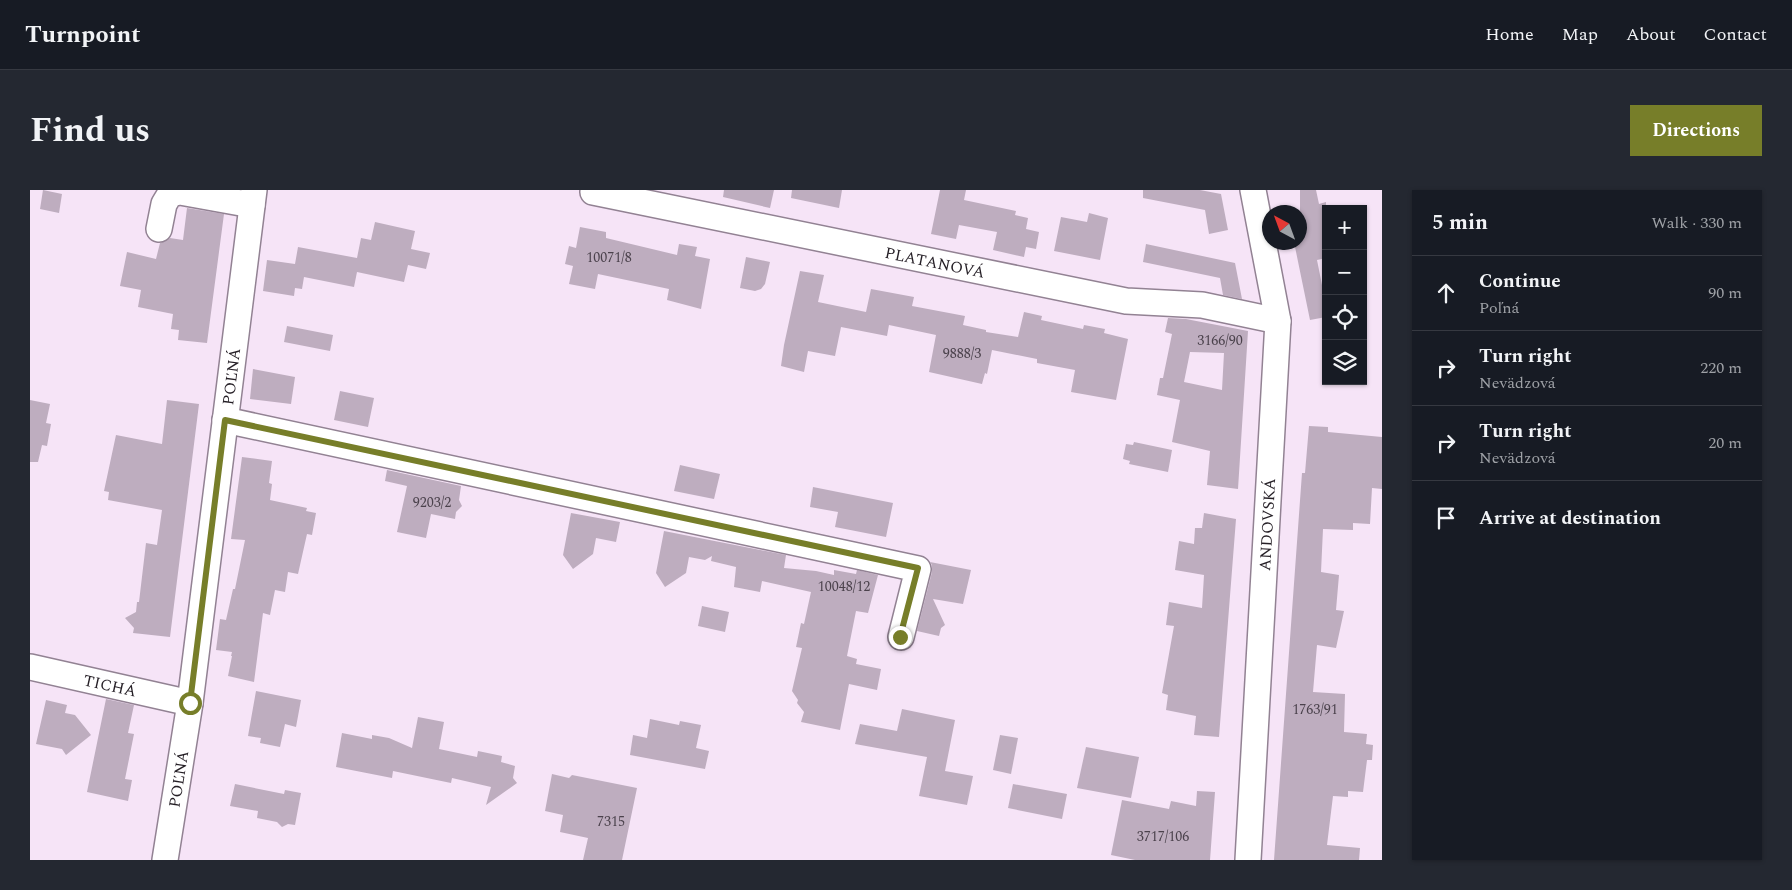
<!DOCTYPE html>
<meta charset="utf-8">
<style>
:root{--surface:#171b24;--page:#242831;--text:#f1f3f6;--muted:#9ea1a6;--line:#363941;--accent:#777e29}
body{margin:0;font-family:Spectral,serif;background:var(--page);color:var(--text)}
.controls{position:absolute;right:15px;top:15px;display:grid;overflow:hidden;border-radius:0px;box-shadow:0 1px 4px #0004}
.controls button{width:45px;height:45px;display:grid;place-items:center;padding:0;border:0;border-bottom:1px solid var(--line);background:var(--surface);color:var(--text);font:25px sans-serif}
.compass{position:absolute;left:1232px;top:15px;width:45px;height:45px;border-radius:50%;background:var(--surface);box-shadow:0 1px 4px #0004;rotate:319deg}
.stop{position:absolute;width:15px;height:15px;margin:-11px;border:4px solid #777e29;border-radius:50%;background:#fff}
.stop.end{background:#777e29;border-color:#fff;box-shadow:0 1px 5px #0008}
.list{margin:0;padding:0;list-style:none}
h2{display:flex;justify-content:space-between;align-items:center;height:65px;margin:0;padding:0 20px;font-size:21px}
h2 small{font-size:16px;font-weight:400;color:var(--muted)}
.list li{display:grid;grid-template-columns:32px 1fr auto;gap:15px;align-items:center;box-sizing:border-box;height:75px;padding:0 20px;border-top:1px solid var(--line)}
.list b{display:block;font-size:19px;white-space:nowrap}
.list p{margin:0;font-size:16px;white-space:nowrap;color:var(--muted)}
.list em{font-size:16px;font-style:normal;color:var(--muted)}
.icon{flex:none;width:28px;height:28px;fill:none;stroke:currentColor;stroke-width:2;stroke-linecap:round;stroke-linejoin:round}
.map{position:relative;flex:none;width:1352px;height:670px;overflow:hidden;border-radius:0px}
header{display:flex;align-items:center;gap:30px;box-sizing:border-box;height:70px;padding:0 25px;background:var(--surface);border-bottom:1px solid var(--line)}
header strong{font-size:24px}
nav{display:flex;gap:28px;margin-inline-start:auto;font-size:18px}
.intro{display:flex;align-items:center;justify-content:space-between;box-sizing:border-box;height:120px;padding:0 30px}
h1{margin:0;font-size:35px}
.button{padding:12px 22px;border-radius:0px;background:var(--accent);color:#fff;font-size:18px;font-weight:700}
main{display:flex;gap:30px;padding:0 30px}
aside{flex:1;background:var(--surface);border-radius:0px;box-shadow:0 1px 4px #0004}
.map>svg:first-child{display:block}
.building{fill:#beadbf;fill-rule:evenodd}
.lines{fill:none;stroke-linecap:round;stroke-linejoin:round}
.minor-casing{stroke:#928293;stroke-width:28}
.minor{stroke:#fff;stroke-width:25}
.route{stroke:#777e29;stroke-width:6}
.labels{text-anchor:middle;stroke-width:4;stroke-linejoin:round;paint-order:stroke}
.number-label{font-size:14px;fill:#4b424c}
.street-label{font-size:16px;fill:#251f26;stroke:#fcf5fd}
</style>
<header>
<strong>Turnpoint</strong>
<nav><a>Home</a><a>Map</a><a>About</a><a>Contact</a></nav>
</header>
<div class="intro"><h1>Find us</h1><a class="button">Directions</a></div>
<main>
<div class="map">
<svg width="1352" height="670" viewBox="0 0 1352 670">
<rect width="100%" height="100%" fill="#f6e4f7"/>
<g class="building">
<polygon points="13,0 32,4 29,23 10,19"/>
<polygon points="694,0 744,0 740,18 693,7"/>
<polygon points="762,0 812,0 809,18 761,8"/>
<polygon points="910,0 936,0 934,10 986,21 985,25 998,28 996,39 1009,42 1006,59 996,57 994,67 963,60 967,42 929,35 926,49 901,44"/>
<polygon points="1113,0 1170,0 1191,4 1198,40 1179,44 1175,20 1113,8"/>
<polygon points="1270,0 1286,0 1289,14 1296,12 1296,68 1287,70 1292,95 1296,97 1296,127 1280,130 1264,52 1270,52"/>
<polygon points="157,18 194,24 177,153 148,150 149,140 141,139 143,124 108,117 111,100 90,96 97,62 126,69 130,53 140,48 153,50"/>
<polygon points="1059,23 1078,28 1070,70 1024,61 1031,27 1057,32"/>
<polygon points="345,32 385,41 381,59 400,63 396,79 378,75 374,92 327,82 324,97 274,87 272,99 265,98 264,106 233,101 237,70 265,74 268,57 327,68 331,48 341,50"/>
<polygon points="550,37 576,42 576,48 647,65 649,54 667,57 665,66 680,69 671,119 637,110 639,99 568,84 565,99 539,94 543,76 535,74 539,56 546,58"/>
<polygon points="1116,54 1205,73 1212,109 1193,105 1190,88 1113,72"/>
<polygon points="716,67 740,72 735,94 731,99 725,101 710,98"/>
<polygon points="770,81 794,85 788,112 836,122 841,99 884,107 882,116 935,126 933,135 956,140 956,142 988,147 994,122 1012,126 1011,130 1053,139 1054,135 1075,139 1074,143 1098,149 1086,210 1041,202 1045,180 1007,173 1007,169 962,160 957,184 955,183 952,194 899,182 906,145 859,135 857,146 811,137 805,166 778,161 774,182 751,176 754,155"/>
<path d="M1138,128L1156,129L1218,141L1208,299L1177,295L1180,261L1142,252L1150,210L1127,205L1130,188H1133L1142,144L1135,142ZM1160,162L1194,163L1192,200L1154,192Z"/>
<polygon points="257,136 303,145 300,161 254,152"/>
<polygon points="223,179 265,187 261,214 220,209"/>
<polygon points="310,201 344,208 338,237 304,230"/>
<polygon points="0,210 20,214 16,233 21,234 17,256 12,255 8,272 0,272"/>
<polygon points="137,210 169,214 140,447 103,443 104,438 95,428 106,422 107,412 109,412 116,353 127,355 132,320 78,310 79,302 74,301 86,245 132,254"/>
<polygon points="1279,236 1298,237 1298,242 1352,247 1352,299 1342,298 1340,334 1323,333 1323,340 1293,339 1291,382 1309,385 1306,420 1314,421 1306,458 1287,455 1283,502 1315,504 1314,542 1337,544 1336,554 1343,555 1342,570 1337,570 1333,602 1318,601 1318,607 1303,606 1297,655 1330,658 1329,670 1244,670 1272,283 1275,283"/>
<polygon points="1104,252 1142,260 1138,282 1099,274 1100,271 1093,269 1096,254 1103,255"/>
<polygon points="212,267 242,271 239,293 242,294 240,310 277,318 276,321 286,323 282,345 277,344 268,384 258,382 255,402 245,400 240,425 233,423 224,492 198,486 202,466 201,466 202,462 186,460 190,429 196,430 203,399 205,399 215,350 201,349"/>
<polygon points="650,275 690,284 684,309 644,301"/>
<polygon points="357,280 431,296 429,310 432,316 426,322 425,329 401,324 396,348 367,342 377,296 355,291"/>
<polygon points="783,297 863,313 856,347 805,337 808,322 780,317"/>
<polygon points="541,323 590,332 586,352 566,348 563,364 543,379 533,365"/>
<polygon points="1174,323 1206,329 1189,547 1164,545 1166,526 1136,520 1138,505 1132,503 1144,436 1136,435 1139,412 1172,418 1174,385 1145,380 1149,351 1164,354 1165,338 1172,338"/>
<polygon points="634,341 756,365 754,378 786,381 804,385 804,380 826,384 827,380 848,385 838,423 826,421 817,466 827,469 826,474 851,479 847,500 819,494 810,540 771,532 774,522 767,513 768,510 762,501 772,458 766,457 771,433 774,434 781,402 732,391 730,402 704,397 706,377 681,371 682,366 675,370 659,367 656,383 635,397 626,383"/>
<polygon points="900,372 941,380 933,414 903,409 915,435 911,438 909,446 887,441 902,382 902,375"/>
<polygon points="672,416 699,422 695,442 668,436"/>
<polygon points="226,501 271,510 266,537 255,534 250,557 230,553 231,548 218,546"/>
<polygon points="76,509 104,515 98,543 104,544 95,589 102,590 98,611 57,602"/>
<polygon points="16,510 37,515 35,523 45,525 61,545 36,565 32,559 6,554"/>
<polygon points="872,519 925,530 915,581 943,586 937,615 889,606 897,567 825,554 830,534 867,541"/>
<polygon points="388,527 414,532 409,559 447,567 448,561 472,566 471,572 485,576 483,588 487,593 456,615 461,597 422,588 421,593 363,581 362,588 306,577 312,543 342,549 342,545 359,548 382,558"/>
<polygon points="620,529 649,535 650,531 671,535 666,558 679,561 675,579 600,565 603,545 617,548"/>
<polygon points="970,545 988,548 981,584 963,580"/>
<polygon points="1056,557 1109,567 1101,608 1047,598"/>
<polygon points="522,584 539,588 542,585 607,598 592,670 553,670 558,648 530,642 533,625 515,621"/>
<polygon points="205,594 254,604 255,600 271,603 265,635 258,634 252,637 247,632 227,628 228,621 200,616"/>
<polygon points="983,594 1037,604 1032,629 978,618"/>
<polygon points="1167,601 1185,602 1180,670 1105,670 1081,665 1092,610 1139,619 1141,611 1166,616"/>
</g>
<g class="lines">
<g class="minor-casing">
<g id="minor">
<path id="s1" d="M563,2L1096,111L1172,115L1248,131"/>
<polyline points="129,39 134,14 140,4 150,2 222,15"/>
<polyline points="195,230 888,379 871,447"/>
<path id="s2" d="M0,477L160,513"/>
<path id="s3" d="M135,670L160,513L224,0"/>
<path id="s4" d="M1218,670L1248,131L1223,0"/>
</g>
</g>
<use href="#minor" class="minor"/>
</g>
<g class="lines">
<polyline class="route" points="160,513 195,230 888,378 870,447"/>
</g>
<g class="labels">
<g class="number-label">
<text x="579" y="72">10071/8</text>
<text x="1190" y="155">3166/90</text>
<text x="932" y="168">9888/3</text>
<text x="402" y="317">9203/2</text>
<text x="814" y="401">10048/12</text>
<text x="1285" y="524">1763/91</text>
<text x="581" y="636">7315</text>
<text x="1133" y="651">3717/106</text>
</g>
<g class="street-label">
<text dy="6" stroke="none"><textPath href="#s1" startOffset="349">PLATANOVÁ</textPath></text>
<text dy="6" stroke="none"><textPath href="#s3" startOffset="488">POĽNÁ</textPath></text>
<text dy="6" stroke="none"><textPath href="#s4" startOffset="336">ANDOVSKÁ</textPath></text>
<text dy="6" stroke="none"><textPath href="#s2" startOffset="82">TICHÁ</textPath></text>
<text dy="6" stroke="none"><textPath href="#s3" startOffset="82">POĽNÁ</textPath></text>
</g>
</g>
</svg>
<div class="controls">
<button>+</button>
<button>−</button>
<button><svg class="icon" aria-label="locate" viewBox="0 0 24 24"><circle cx="12" cy="12" r="6"/><path d="M12 2v4M12 18v4M2 12h4M18 12h4"/></svg></button>
<button><svg class="icon" aria-label="layers" viewBox="0 0 24 24"><path d="M12 4l9 5-9 5-9-5zM3 14l9 5 9-5"/></svg></button>
</div>
<svg class="compass" viewBox="-18 -18 36 36"><path d="M0-13l5 13h-10z" fill="#e53935"/><path d="M0 13l5-13h-10z" fill="#9ea1a6"/></svg>
<div class="stop" style="left:160px;top:513px"></div>
<div class="stop end" style="left:870px;top:447px"></div>
</div>
<aside>
<h2>5 min<small>Walk · 330 m</small></h2>
<ul class="list">
<li><svg class="icon" aria-label="ahead" viewBox="0 0 24 24"><path d="M12 20V5M6 11l6-6 6 6"/></svg><div><b>Continue</b><p>Poľná</p></div><em>90 m</em></li>
<li><svg class="icon" aria-label="right" viewBox="0 0 24 24"><path d="M7 20v-9h11M14 6l5 5-5 5"/></svg><div><b>Turn right</b><p>Nevädzová</p></div><em>220 m</em></li>
<li><svg class="icon" aria-label="right" viewBox="0 0 24 24"><path d="M7 20v-9h11M14 6l5 5-5 5"/></svg><div><b>Turn right</b><p>Nevädzová</p></div><em>20 m</em></li>
<li><svg class="icon" aria-label="arrive" viewBox="0 0 24 24"><path d="M6 21V4h12l-3 4 3 4H6"/></svg><div><b>Arrive at destination</b></div></li>
</ul>
</aside>
</main>
